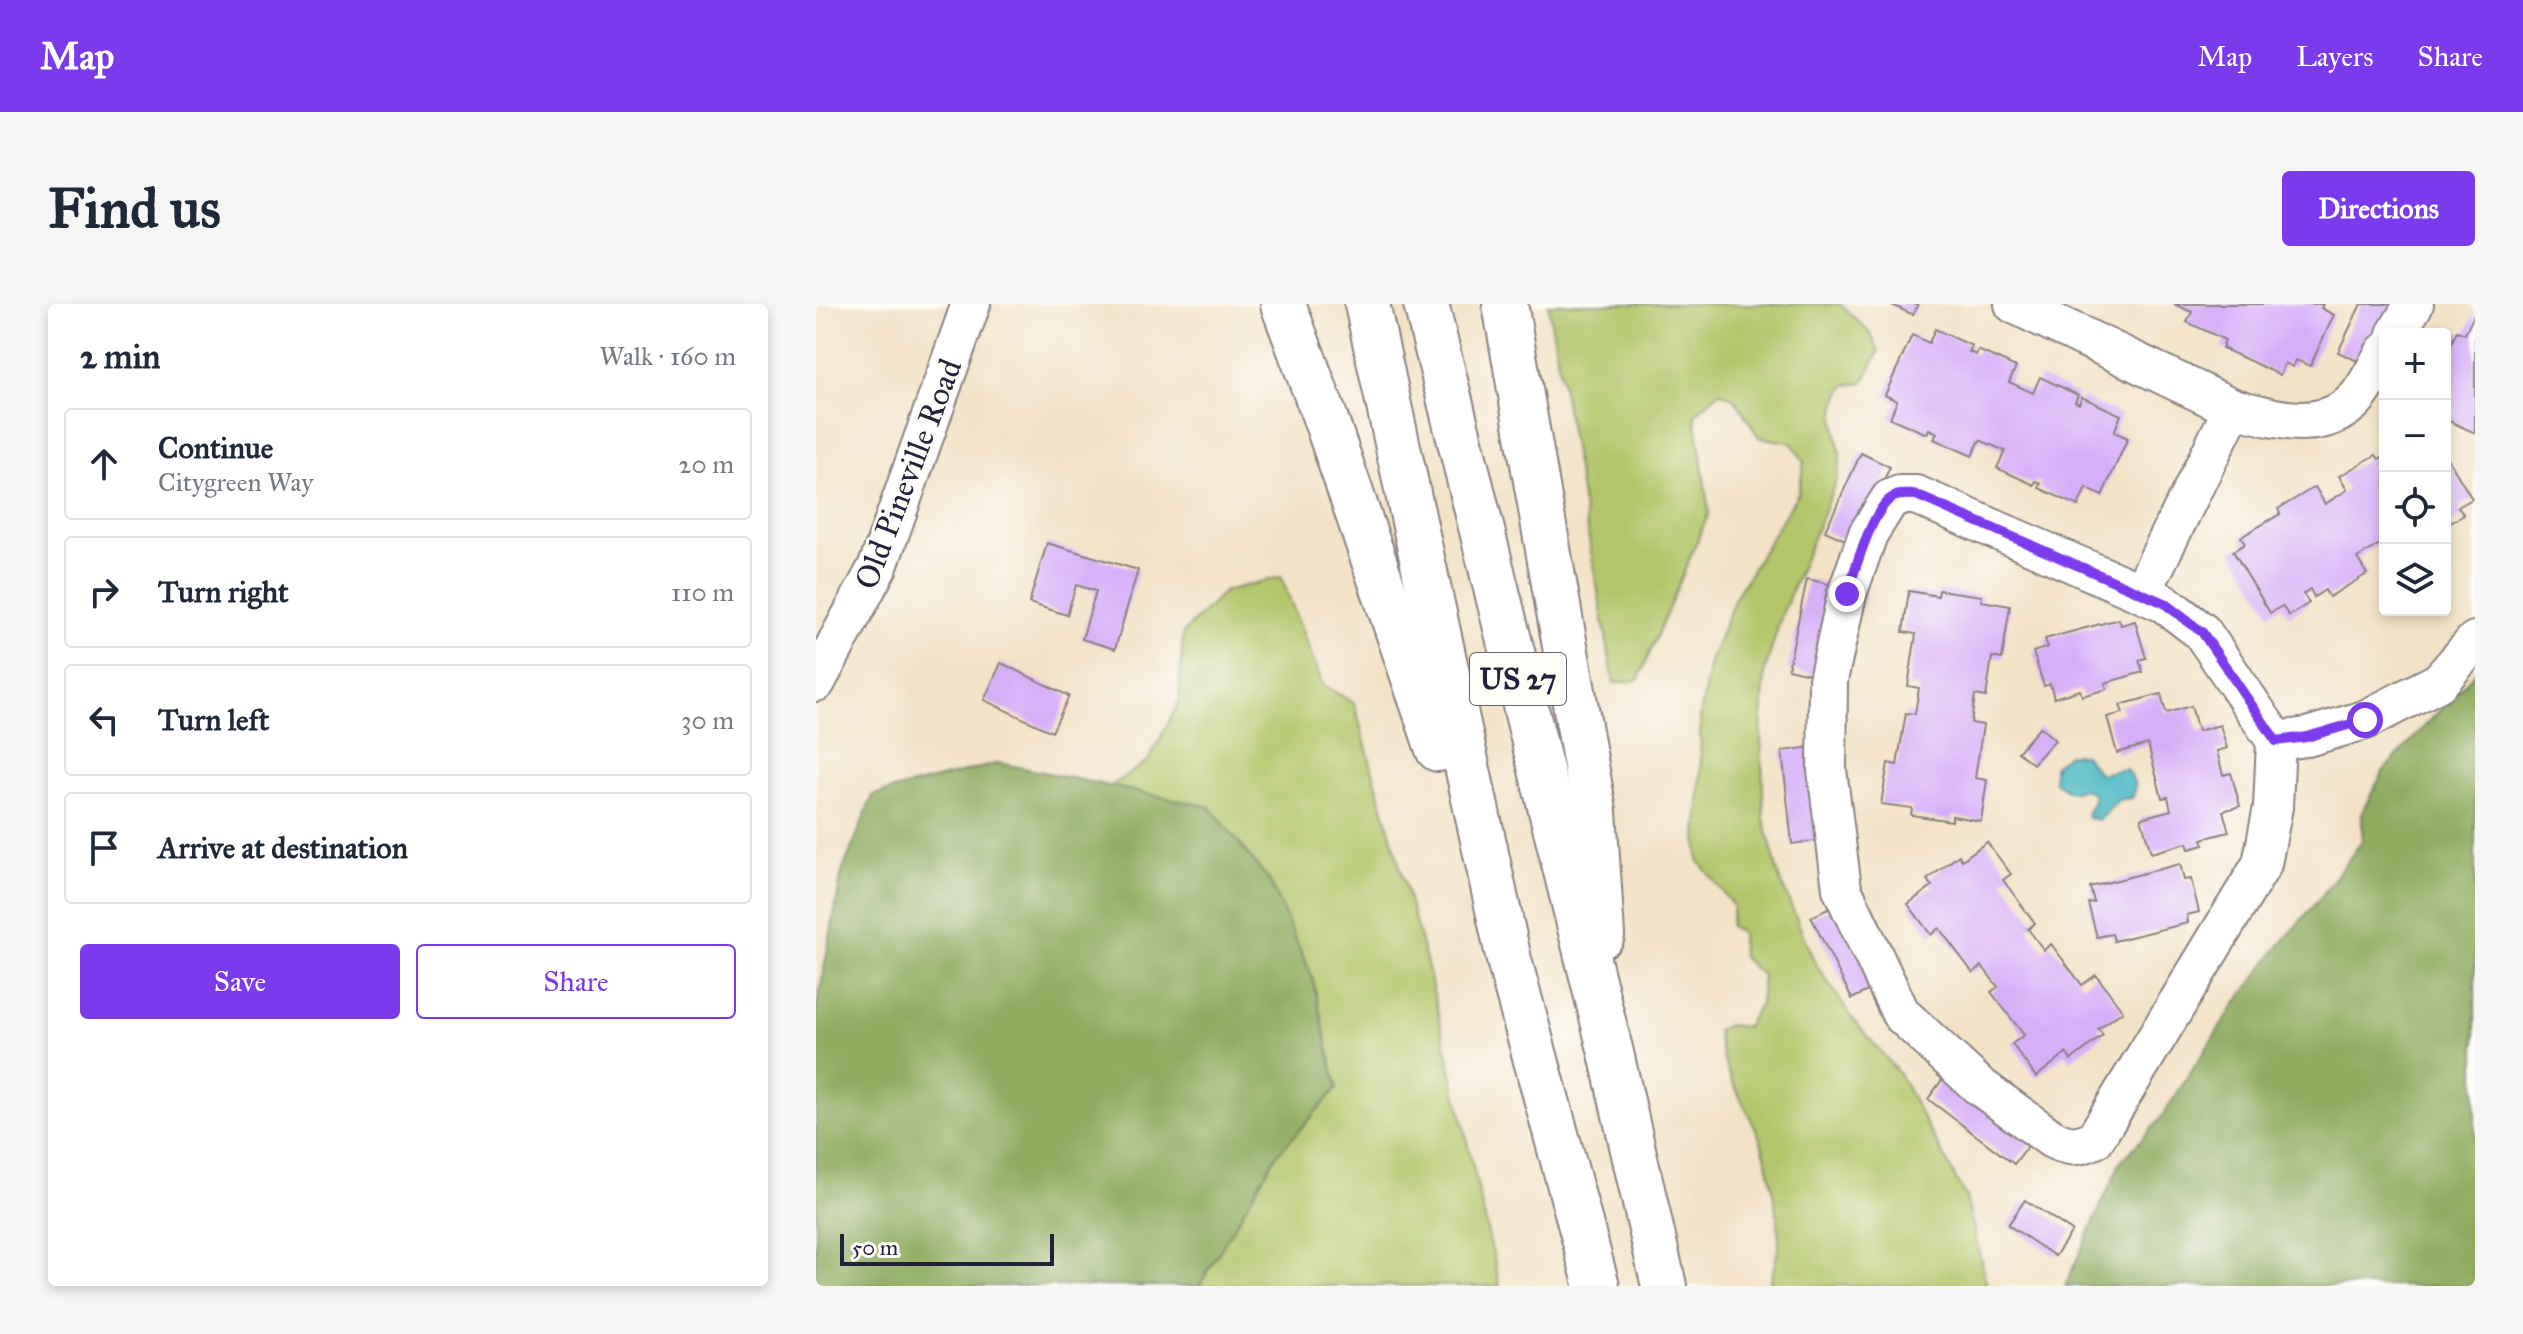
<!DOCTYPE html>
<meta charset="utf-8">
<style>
:root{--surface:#fff;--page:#f6f6f7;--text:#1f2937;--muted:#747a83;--line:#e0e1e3;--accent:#7c3aed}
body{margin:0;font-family:"IM FELL Great Primer",serif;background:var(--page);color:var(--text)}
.controls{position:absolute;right:24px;top:24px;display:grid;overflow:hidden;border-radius:8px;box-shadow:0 4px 12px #0003}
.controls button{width:72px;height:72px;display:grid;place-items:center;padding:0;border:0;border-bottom:2px solid var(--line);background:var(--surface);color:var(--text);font:40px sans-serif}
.scale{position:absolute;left:24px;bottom:20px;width:214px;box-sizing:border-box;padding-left:8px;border:4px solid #22223b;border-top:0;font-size:22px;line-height:28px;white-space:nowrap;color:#22223b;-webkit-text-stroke:6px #fdfcf7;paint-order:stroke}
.stop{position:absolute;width:24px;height:24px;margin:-18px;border:6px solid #7c3aed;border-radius:50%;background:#fff}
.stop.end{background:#7c3aed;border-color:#fff;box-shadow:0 2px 8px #0008}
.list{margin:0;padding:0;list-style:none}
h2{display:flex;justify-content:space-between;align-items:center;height:104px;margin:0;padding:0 32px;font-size:34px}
h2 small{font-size:26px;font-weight:400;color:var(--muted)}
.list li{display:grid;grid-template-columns:52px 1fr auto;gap:24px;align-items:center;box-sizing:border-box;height:112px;margin:0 16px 16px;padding:0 16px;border:2px solid var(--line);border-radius:8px}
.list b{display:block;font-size:30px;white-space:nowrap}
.list p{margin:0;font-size:26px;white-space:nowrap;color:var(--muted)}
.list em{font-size:26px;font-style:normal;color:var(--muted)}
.actions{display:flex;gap:16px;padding:24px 32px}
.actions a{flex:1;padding:18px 0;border:2px solid var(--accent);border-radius:8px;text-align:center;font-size:28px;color:var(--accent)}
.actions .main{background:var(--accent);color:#fff}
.icon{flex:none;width:44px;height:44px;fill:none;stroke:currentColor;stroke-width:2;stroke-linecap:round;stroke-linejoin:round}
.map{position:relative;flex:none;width:1659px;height:982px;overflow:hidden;border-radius:8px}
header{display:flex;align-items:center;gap:48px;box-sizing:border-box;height:112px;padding:0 40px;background:var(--accent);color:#fff}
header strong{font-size:38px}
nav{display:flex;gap:44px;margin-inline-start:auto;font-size:28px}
.intro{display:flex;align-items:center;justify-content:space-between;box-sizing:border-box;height:192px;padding:0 48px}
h1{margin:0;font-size:56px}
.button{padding:20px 36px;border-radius:8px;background:var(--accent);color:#fff;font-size:28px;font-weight:700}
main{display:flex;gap:48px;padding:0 48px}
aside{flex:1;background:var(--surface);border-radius:8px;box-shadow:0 4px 12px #0003}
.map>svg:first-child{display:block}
.green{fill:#b3c66a;stroke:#6a7452;stroke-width:2}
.forest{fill:#8eab5e;stroke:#58664c;stroke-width:2}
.water{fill:#4ab8c3;stroke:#366d7f;stroke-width:2}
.building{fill:#d7aef8}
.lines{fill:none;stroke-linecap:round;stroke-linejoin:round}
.minor-casing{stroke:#8a8280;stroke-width:42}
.highway-casing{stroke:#8a8280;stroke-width:48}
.minor{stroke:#fff;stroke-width:38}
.highway{stroke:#fff;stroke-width:44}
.route{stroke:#7c3aed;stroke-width:10}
.labels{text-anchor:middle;stroke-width:6;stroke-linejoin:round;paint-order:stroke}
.shield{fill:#fdfcf7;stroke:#646373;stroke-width:2}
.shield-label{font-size:30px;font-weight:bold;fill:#22223b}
.street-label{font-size:32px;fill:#22223b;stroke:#fdfcf7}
</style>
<header>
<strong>Map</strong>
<nav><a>Map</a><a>Layers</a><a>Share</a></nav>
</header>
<div class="intro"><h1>Find us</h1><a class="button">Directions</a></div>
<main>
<aside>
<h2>2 min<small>Walk · 160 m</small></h2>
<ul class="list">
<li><svg class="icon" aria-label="ahead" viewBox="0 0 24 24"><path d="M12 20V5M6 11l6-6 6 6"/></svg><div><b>Continue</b><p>Citygreen Way</p></div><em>20 m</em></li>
<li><svg class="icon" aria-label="right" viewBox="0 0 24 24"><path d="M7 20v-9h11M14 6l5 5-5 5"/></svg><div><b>Turn right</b></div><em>110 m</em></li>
<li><svg class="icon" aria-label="left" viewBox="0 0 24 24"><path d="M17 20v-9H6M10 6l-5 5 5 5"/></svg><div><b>Turn left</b></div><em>30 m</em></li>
<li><svg class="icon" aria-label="arrive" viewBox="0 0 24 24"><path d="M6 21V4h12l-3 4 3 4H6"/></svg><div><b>Arrive at destination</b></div></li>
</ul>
<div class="actions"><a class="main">Save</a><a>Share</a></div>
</aside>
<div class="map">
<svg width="1659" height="982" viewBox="0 0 1659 982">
<rect width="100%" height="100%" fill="#fdfcf7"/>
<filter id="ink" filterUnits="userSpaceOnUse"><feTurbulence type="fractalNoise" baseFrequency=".0125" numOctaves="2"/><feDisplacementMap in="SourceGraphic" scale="16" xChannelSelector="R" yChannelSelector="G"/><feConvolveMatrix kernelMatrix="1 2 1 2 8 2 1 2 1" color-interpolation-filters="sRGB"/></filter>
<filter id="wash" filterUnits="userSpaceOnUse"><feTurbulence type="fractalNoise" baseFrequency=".006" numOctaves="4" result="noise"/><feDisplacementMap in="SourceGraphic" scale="32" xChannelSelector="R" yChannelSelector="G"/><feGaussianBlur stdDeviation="1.8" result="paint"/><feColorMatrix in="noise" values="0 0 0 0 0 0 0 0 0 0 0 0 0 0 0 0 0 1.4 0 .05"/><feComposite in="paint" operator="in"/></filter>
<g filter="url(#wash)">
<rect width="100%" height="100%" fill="#f3e2c6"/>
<g class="green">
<path d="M732,0H1024L1054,29L1063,47L1047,79L1030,81C1012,106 1020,123 1024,151C1025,159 1021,169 1020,177L965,313L949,367L945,430L948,515L963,573L999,659L1037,715L1082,768L1150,893L1171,982H953C956,967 964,949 963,933C962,907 952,853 942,830C927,796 905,764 901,726L912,721L930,723L944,699L947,672L926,653L925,629L914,622L917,602L882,556L881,533L885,470L884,414L894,358L919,294L982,189L988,159L976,139L943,133L919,95L904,88L879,110L893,209L822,376L798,379Z"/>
<polygon points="465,273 507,381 538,399 611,660 684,982 383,982 459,853 521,784 496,672 394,504 294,483 333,456 363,398 367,329 409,287"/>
</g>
<g class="forest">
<polygon points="1659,368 1659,982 1249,982 1304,859 1345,814 1416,705 1459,647 1504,594 1546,537 1546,508 1568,466"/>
<polygon points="183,459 394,503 453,576 496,672 521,784 459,853 383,982 0,982 0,708 26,568 57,491"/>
</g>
<path class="water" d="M1252,450L1268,451L1284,470L1309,465C1317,473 1323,483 1316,494L1302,496L1284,516L1272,514L1271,510L1278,497L1277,488L1266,485L1254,488L1238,478V462Z"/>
<g id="blocks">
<g class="building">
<polygon points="1074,0 1102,0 1097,11"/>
<polygon points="1358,0 1507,0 1505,4 1518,11 1494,62 1480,56 1477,63 1469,59 1464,71 1406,44 1409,36 1371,18 1376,8"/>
<polygon points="1545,0 1574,0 1580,3 1552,62 1522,48"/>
<polygon points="1659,9 1659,129 1629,115 1629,52 1641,27 1649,30"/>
<polygon points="1119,25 1156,42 1153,48 1160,51 1162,46 1200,63 1193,78 1217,89 1224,73 1262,91 1259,98 1263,100 1266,93 1305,111 1298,128 1312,134 1286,192 1270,184 1262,202 1223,184 1225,179 1220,177 1218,181 1181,164 1189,147 1164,136 1156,152 1118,135 1121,129 1113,125 1111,130 1074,114 1081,97 1069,91 1096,31 1113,39"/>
<polygon points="1045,149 1074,163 1038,240 1009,227"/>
<polygon points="1629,150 1656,195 1642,203 1648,211 1629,222"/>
<polygon points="1560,151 1563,155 1569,151 1569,248 1564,240 1541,254 1551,270 1513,293 1509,286 1498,293 1494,285 1487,290 1493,299 1473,312 1466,302 1454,309 1417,247 1429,240 1425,233 1464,210 1462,205 1499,183 1509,200 1531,186 1523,172"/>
<polygon points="231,239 322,266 299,345 266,335 280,287 260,281 251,311 213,299"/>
<polygon points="991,275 1022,282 1002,372 972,365"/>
<polygon points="1123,286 1166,292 1165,297 1194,302 1186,355 1176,353 1170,393 1159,391 1155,419 1167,421 1159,474 1171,476 1165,517 1136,512 1136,517 1095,511 1096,504 1065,500 1072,459 1081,461 1090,409 1099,410 1103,384 1092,382 1100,330 1087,328 1093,287 1122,292"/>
<polygon points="1303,315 1305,321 1319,317 1330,354 1323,356 1327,368 1289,379 1291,385 1266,392 1264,386 1238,394 1234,380 1228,382 1217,348 1232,343 1229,335"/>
<polygon points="185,359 253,392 236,428 168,396"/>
<polygon points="1345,390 1350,409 1375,402 1382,427 1404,421 1411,444 1401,447 1407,471 1415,469 1424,502 1407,507 1413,528 1386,535 1388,541 1373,545 1371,539 1335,549 1325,514 1355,506 1352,493 1346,494 1332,440 1301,449 1291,413 1307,409 1304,401"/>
<polygon points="1224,423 1239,436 1217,460 1202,448"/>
<polygon points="996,443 1007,536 976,540 966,447"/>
<polygon points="1171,538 1195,570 1187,576 1219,619 1212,625 1228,646 1235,640 1266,681 1280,671 1307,707 1282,725 1287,731 1255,756 1250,749 1220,773 1196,740 1208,731 1175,688 1182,683 1166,662 1157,669 1123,624 1115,631 1092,600 1116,582 1111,576 1143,551 1146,556"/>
<polygon points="1364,560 1368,576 1375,575 1383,608 1371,611 1372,619 1298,637 1296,630 1281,633 1272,599 1278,598 1274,583"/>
<polygon points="1025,599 1065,680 1036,695 995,613"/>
<polygon points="1131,769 1217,835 1198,860 1112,795"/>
<polygon points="1209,896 1256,927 1239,952 1192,921"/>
</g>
</g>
</g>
<g filter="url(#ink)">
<use href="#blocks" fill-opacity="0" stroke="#8a8280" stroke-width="2"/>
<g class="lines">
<g class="minor-casing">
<g id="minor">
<polyline points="1198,0 1417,104 1326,288"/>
<polyline points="1580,30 1598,0"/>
<path d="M1417,104C1458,114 1506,131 1540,95C1551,83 1560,63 1569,48"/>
<path d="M1084,191H1100L1348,299L1386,328L1460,437L1457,503L1446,560L1279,835C1262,843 1254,844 1236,835L1162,781L1085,710L1026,585L1011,466L1012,376L1031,290L1052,230L1074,195Z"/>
<polyline points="0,378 62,262 155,0"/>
<polyline points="1460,437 1491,433 1549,416 1623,378 1659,337"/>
</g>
</g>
<g class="highway-casing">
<g id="highway">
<polyline points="467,0 510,116 622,445"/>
<polyline points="551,0 693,656 781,982"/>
<polyline points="610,0 795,749 848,982"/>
<polyline points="689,0 778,507 786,631"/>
</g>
</g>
<use href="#minor" class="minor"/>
<use href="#highway" class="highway"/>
</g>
</g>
<g class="lines" filter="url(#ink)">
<path class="route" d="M1031,290C1039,266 1055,209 1074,195C1082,189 1092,191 1100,191L1348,299L1386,328L1460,437L1491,433L1549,416"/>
</g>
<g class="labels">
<rect class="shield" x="654" y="349" width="96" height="52" rx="6"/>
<g class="shield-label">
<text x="702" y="385">US 27</text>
</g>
<g class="street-label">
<text transform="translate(92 170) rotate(-69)" y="11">Old Pineville Road</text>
</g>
</g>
</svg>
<div class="controls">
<button>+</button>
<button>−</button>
<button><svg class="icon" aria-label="locate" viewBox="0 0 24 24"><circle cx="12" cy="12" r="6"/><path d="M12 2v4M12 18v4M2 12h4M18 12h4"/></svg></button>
<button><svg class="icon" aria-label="layers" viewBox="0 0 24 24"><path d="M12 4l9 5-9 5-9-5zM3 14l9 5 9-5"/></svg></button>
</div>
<div class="scale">50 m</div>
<div class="stop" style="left:1549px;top:416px"></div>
<div class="stop end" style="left:1031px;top:290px"></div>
</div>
</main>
